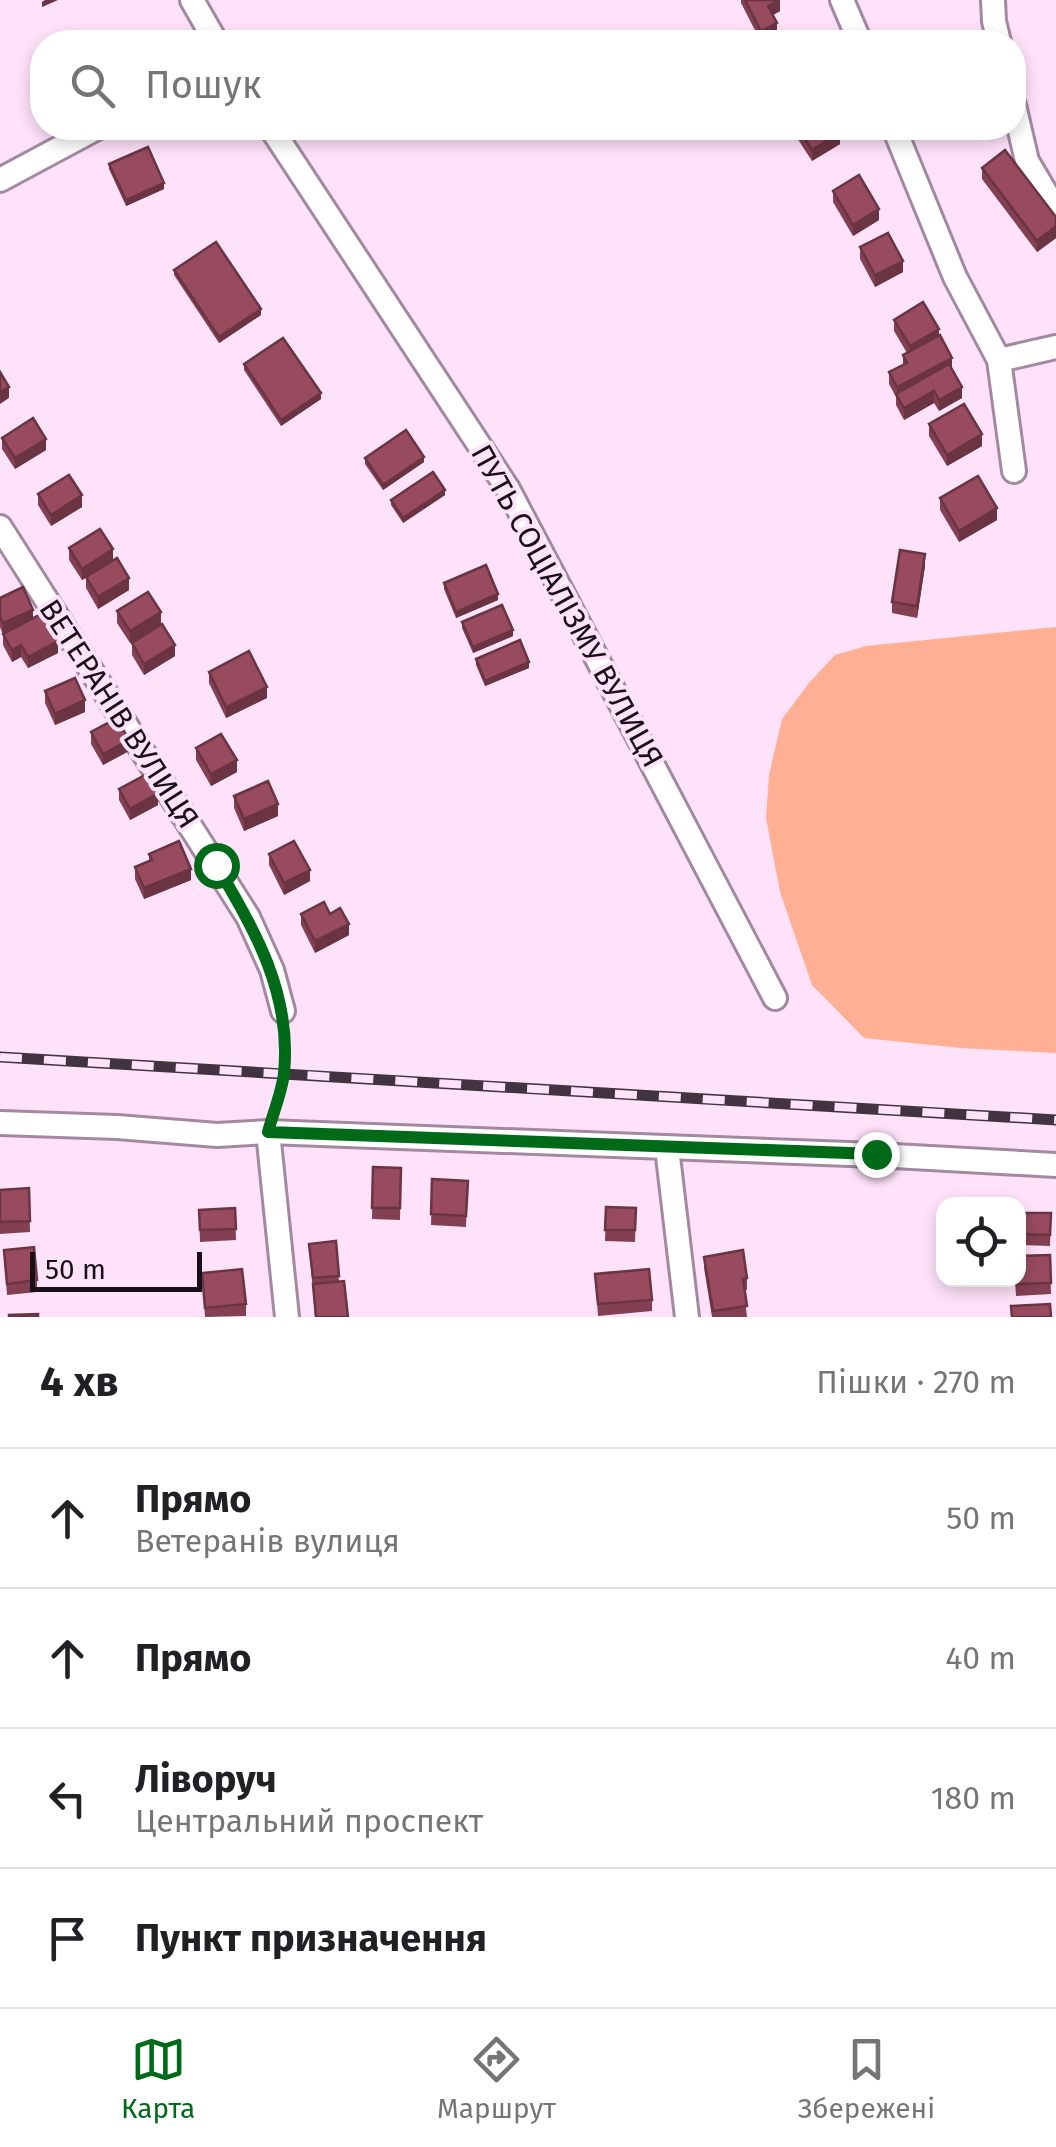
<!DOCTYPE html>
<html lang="uk">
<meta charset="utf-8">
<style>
:root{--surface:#fff;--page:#f2f2f2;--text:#202124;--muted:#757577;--line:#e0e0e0;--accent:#006a19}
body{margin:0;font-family:"Fira Sans",sans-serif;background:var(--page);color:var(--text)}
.controls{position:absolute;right:30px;bottom:30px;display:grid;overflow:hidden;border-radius:20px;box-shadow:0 5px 15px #0003}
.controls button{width:90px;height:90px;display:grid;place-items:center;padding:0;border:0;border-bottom:2px solid var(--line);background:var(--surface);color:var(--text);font:50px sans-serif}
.scale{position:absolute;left:30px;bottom:25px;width:172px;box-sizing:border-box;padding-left:10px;border:5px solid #190f18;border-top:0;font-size:28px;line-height:35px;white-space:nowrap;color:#190f18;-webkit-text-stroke:8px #fee2fa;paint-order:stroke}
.stop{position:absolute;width:30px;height:30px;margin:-22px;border:8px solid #006a19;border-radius:50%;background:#fff}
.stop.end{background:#006a19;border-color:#fff;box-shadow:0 2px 10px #0008}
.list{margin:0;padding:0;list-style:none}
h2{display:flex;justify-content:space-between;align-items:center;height:130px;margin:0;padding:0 40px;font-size:42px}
h2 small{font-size:32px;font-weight:400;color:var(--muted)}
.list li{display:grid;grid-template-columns:65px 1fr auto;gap:30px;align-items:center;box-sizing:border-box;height:140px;padding:0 40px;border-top:2px solid var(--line)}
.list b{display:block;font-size:38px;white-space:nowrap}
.list p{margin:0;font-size:32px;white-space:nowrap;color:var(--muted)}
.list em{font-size:32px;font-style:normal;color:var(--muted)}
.icon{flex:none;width:55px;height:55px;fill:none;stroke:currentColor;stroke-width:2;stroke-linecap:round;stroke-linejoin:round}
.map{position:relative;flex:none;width:1056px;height:1317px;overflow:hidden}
.search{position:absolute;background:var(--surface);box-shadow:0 5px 15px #0003;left:30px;right:30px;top:30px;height:110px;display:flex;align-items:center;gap:25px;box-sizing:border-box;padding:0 35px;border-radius:40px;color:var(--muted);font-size:38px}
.sheet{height:690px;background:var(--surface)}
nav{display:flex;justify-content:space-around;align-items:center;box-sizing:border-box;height:140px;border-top:2px solid var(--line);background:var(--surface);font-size:28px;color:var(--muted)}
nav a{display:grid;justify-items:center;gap:5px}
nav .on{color:var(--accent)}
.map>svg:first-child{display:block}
.pitch{fill:#ffb094}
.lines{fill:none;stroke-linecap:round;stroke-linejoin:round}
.minor-casing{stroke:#a389a0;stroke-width:28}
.path{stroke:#b59fb2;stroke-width:4;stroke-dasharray:2.5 8;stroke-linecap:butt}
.minor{stroke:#fff;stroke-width:22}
.rail-casing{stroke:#41333f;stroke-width:11}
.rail{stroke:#fee2fa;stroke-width:8;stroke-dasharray:22;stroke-linecap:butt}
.wall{fill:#834052}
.shaded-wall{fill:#6a3442}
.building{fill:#984b5f;stroke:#6a3442;stroke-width:2.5}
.route{stroke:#006a19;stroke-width:12}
.labels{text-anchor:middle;stroke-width:8;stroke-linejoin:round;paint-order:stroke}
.street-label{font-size:30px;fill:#190f18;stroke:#fee2fa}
</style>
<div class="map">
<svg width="1056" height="1317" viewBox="0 0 1056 1317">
<rect width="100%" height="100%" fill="#fee2fa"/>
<polygon class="pitch" points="1056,627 1056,1053 960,1048 864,1038 812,985 780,892 766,818 769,775 782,719 809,683 835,655 866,646"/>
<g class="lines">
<g class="minor-casing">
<g id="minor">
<polyline points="192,0 216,42"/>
<polyline points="842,0 860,42"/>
<polyline points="993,0 994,21 999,42"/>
<polyline points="1014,105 1027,161 1056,210"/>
<polyline points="271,128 508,489 775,998"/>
<polyline points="894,128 955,277 999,360 1014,471"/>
<polyline points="0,180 97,128"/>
<polyline points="999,360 1056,347"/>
<polyline points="0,527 248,917 272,970 283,1011"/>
<polyline points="0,1123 117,1127 217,1135 268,1132 876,1155 1056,1165"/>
<polyline points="268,1132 287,1317"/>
<polyline points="667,1148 687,1317"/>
</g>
</g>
<polyline class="path" points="274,1109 284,1075 283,1034"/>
<use href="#minor" class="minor"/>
<g class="rail-casing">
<polyline id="rail" points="0,1057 1056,1120"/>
</g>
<use href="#rail" class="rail"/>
</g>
<g class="wall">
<polygon points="741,0 780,0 780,11 773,15 777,34 761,42 741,3"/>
<polygon points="797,128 840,144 812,161 797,138"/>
<polygon points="109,164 164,189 126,206 109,169"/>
<polygon points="982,168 1056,217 1056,238 1037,252 982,179"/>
<polygon points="833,191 879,220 853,236 833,202"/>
<polygon points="860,247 903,272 875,287 860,259"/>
<polygon points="174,270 261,315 219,343 174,275"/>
<polygon points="894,320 939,336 962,398 939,411 934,403 904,420 896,405 896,397 889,384 889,372 903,366 903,355 907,353 894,331"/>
<polygon points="244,364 321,399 281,426 244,370"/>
<polygon points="929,424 982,446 947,466 929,436"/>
<polygon points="2,438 46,450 15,469 2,449"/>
<polygon points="365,458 424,462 383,490 365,464"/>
<polygon points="38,494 82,507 51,526 38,505"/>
<polygon points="445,495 403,523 391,505 391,500"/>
<polygon points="940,498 997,520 959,542 940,510"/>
<polygon points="69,548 113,560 129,590 98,609 86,588 86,578 82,580 69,560"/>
<polygon points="925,566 917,618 892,613 892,602"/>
<polygon points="444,583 498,600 456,618 444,589"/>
<polygon points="0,598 33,618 58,653 28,668 21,657 12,662 3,645 3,635 0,627"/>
<polygon points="117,611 161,624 130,643 117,623"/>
<polygon points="462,622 513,636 473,653 462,628"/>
<polygon points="132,643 175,656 144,675 132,655"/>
<polygon points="476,659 529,668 485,686 476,665"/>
<polygon points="209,672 267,698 226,718 209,683"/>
<polygon points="45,691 85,712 55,725 45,703"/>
<polygon points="91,732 129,751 103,765 91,744"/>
<polygon points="196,748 237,772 211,786 196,760"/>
<polygon points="119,789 158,805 130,820 119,800"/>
<polygon points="234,796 278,816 244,831 234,808"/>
<polygon points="149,854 191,880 144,899 135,879 135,867 149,862"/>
<polygon points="269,854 310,881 284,895 269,865"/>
<polygon points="301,914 330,914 349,935 315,953 301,925"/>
<polygon points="373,1167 401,1168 400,1220 372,1219"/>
<polygon points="432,1179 468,1181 466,1227 431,1225"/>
<polygon points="29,1188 30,1232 0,1234 0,1190"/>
<polygon points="606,1207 636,1208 635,1242 605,1241"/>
<polygon points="235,1208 236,1240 200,1242 199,1210"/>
<polygon points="1022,1213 1051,1213 1050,1246 1021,1245"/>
<polygon points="336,1241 339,1282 348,1317 315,1317 309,1244"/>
<polygon points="4,1250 37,1280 37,1292 7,1295"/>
<polygon points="1050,1255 1051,1294 1016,1296 1015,1280"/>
<polygon points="704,1257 747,1278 747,1290 744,1290 747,1317 712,1317 704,1268"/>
<polygon points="202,1273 246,1304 246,1316 205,1317"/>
<polygon points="595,1274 652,1300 652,1311 598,1316"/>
</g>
<g class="shaded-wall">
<polygon points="45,0 58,0 42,7 42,2"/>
<polygon points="780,0 780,11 768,18 768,6"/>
<polygon points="777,23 777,34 761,42 761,31"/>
<polygon points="840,132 840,144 812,161 812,150"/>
<polygon points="164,183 164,189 126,206 126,200"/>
<polygon points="879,209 879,220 853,236 853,225"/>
<polygon points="1056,226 1056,238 1037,252 1037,241"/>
<polygon points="903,261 903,272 875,287 875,275"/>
<polygon points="261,309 261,315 219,343 219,337"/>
<polygon points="939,329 939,341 910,358 910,346"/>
<polygon points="952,358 952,369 897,395 897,387"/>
<polygon points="9,387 9,398 0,404 0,392"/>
<polygon points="962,387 962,398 939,411 939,400"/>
<polygon points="934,391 934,403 904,420 904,408"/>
<polygon points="321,393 321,399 281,426 281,420"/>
<polygon points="982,434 982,446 947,466 947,455"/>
<polygon points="46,439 46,450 15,469 15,458"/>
<polygon points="424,457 424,462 383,490 383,485"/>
<polygon points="445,490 445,495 403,523 403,518"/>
<polygon points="82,495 82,507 51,526 51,515"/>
<polygon points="997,508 997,520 959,542 959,531"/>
<polygon points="113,549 113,561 82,580 82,569"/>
<polygon points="925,554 925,566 917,618 917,606"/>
<polygon points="129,578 129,590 98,609 98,597"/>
<polygon points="498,594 498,600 456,618 456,612"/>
<polygon points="33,610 33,621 3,635 3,623"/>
<polygon points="161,612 161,624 130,643 130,631"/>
<polygon points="513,630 513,636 473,653 473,647"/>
<polygon points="58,641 58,653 28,668 28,657"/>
<polygon points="21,645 21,657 12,662 12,650"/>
<polygon points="175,645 175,656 144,675 144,664"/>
<polygon points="529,662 529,668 485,686 485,681"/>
<polygon points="267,687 267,698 226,718 226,707"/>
<polygon points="85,700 85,712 55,725 55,714"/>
<polygon points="129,740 129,751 103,765 103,754"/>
<polygon points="237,760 237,772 211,786 211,774"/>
<polygon points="158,793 158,805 130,820 130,809"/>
<polygon points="278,804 278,816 244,831 244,819"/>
<polygon points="191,869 191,880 144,899 144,888"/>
<polygon points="310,870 310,881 284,895 284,883"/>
<polygon points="349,924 349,935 315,953 315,941"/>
</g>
<g class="building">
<polygon points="745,0 779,0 768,6 777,23 761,31"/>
<polygon points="798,128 837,128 840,132 812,150"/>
<polygon points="148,147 164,183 126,200 109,164"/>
<polygon points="1005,150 1056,217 1056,226 1037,241 982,168"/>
<polygon points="859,175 879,209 853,225 833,191"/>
<polygon points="888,233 903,261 875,275 860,247"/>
<polygon points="216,242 261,309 219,337 174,270"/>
<polygon points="923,302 939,329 910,346 894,320"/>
<polygon points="940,335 952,358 897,387 889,372 907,363 903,355"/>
<polygon points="283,338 321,393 281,420 244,364"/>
<polygon points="949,364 962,387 939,400 934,391 904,408 896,394"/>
<polygon points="0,372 9,387 0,392"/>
<polygon points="964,404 982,434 947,455 929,424"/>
<polygon points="33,418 46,439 15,458 2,438"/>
<polygon points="406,430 424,457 383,485 365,458"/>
<polygon points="433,472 445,490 403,518 391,500"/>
<polygon points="69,475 82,495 51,515 38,494"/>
<polygon points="978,476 997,508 959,531 940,498"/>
<polygon points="100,529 113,549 82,569 69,548"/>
<polygon points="900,550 925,554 917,606 892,602"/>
<polygon points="117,558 129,578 98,597 86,577"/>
<polygon points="486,565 498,594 456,612 444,583"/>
<polygon points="23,587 33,610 3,623 0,616 0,598"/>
<polygon points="148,592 161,612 130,631 117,611"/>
<polygon points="502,605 513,630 473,647 462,622"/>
<polygon points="43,613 58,641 28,657 21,645 12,650 3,634"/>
<polygon points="162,624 175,645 144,664 132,643"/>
<polygon points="520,640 529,662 485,681 476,659"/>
<polygon points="249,651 267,687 226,707 209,672"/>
<polygon points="75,678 85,700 55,714 45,691"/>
<polygon points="117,718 129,740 103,754 91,732"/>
<polygon points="221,734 237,760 211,774 196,748"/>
<polygon points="147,774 158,793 130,809 119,789"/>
<polygon points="268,781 278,804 244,819 234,796"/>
<polygon points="179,841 191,869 144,888 135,867 152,860 149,854"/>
<polygon points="294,841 310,870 284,883 269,854"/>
<polygon points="324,902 330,914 340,908 349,924 315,941 301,914"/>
<polygon points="373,1167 401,1168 400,1208 372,1208"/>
<polygon points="432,1179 468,1181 466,1216 431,1214"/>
<polygon points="29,1188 30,1221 0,1222 0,1190"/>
<polygon points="606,1207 636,1208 635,1230 605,1230"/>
<polygon points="235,1208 236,1229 200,1230 199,1210"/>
<polygon points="1022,1213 1051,1213 1050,1235 1021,1234"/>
<polygon points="336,1241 339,1276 313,1278 309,1244"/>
<polygon points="34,1247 37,1280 7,1284 4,1250"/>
<polygon points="743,1250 747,1278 743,1279 747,1306 713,1311 704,1257"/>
<polygon points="1050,1255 1051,1283 1016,1284 1015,1280 1018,1280 1018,1256"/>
<polygon points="242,1269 246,1304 205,1308 202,1273"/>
<polygon points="649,1269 652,1300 598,1304 595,1274"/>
<polygon points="344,1281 348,1317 316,1317 313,1284"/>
<polygon points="1050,1304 1051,1317 1012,1317 1011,1306"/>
<polygon points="38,1314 38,1317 9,1317 9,1315"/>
</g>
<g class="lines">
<path class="route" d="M216,865C255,929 292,995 284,1073C282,1092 273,1113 268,1132L876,1154"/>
</g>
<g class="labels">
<g class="street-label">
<text transform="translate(567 606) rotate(61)" y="10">ПУТЬ СОЦІАЛІЗМУ ВУЛИЦЯ</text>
<text transform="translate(119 714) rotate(57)" y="10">ВЕТЕРАНІВ ВУЛИЦЯ</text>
</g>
</g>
</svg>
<div class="controls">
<button><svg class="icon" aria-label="locate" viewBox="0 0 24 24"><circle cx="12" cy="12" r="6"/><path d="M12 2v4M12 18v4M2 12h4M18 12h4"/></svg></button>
</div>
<div class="scale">50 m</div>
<div class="stop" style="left:216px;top:865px"></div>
<div class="stop end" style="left:876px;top:1154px"></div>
<div class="search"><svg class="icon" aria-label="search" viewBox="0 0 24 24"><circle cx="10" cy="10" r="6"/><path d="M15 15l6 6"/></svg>Пошук</div>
</div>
<section class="sheet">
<h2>4 хв<small>Пішки · 270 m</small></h2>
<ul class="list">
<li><svg class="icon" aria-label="ahead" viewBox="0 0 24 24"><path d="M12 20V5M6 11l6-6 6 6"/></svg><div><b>Прямо</b><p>Ветеранів вулиця</p></div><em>50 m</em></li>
<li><svg class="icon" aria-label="ahead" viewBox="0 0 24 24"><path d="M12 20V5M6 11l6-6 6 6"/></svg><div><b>Прямо</b></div><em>40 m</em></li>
<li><svg class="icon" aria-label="left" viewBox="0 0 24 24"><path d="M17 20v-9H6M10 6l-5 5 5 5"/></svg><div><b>Ліворуч</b><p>Центральний проспект</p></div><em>180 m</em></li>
<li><svg class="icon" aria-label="arrive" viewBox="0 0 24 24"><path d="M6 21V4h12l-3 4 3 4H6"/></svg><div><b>Пункт призначення</b></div></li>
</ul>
</section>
<nav>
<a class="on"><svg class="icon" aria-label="map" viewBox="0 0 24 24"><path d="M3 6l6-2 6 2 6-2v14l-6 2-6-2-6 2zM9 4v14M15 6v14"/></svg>Карта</a>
<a><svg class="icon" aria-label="directions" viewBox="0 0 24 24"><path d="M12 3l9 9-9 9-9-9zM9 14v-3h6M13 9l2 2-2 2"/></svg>Маршрут</a>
<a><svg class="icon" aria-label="saved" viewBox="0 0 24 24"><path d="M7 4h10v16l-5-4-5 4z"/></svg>Збережені</a>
</nav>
